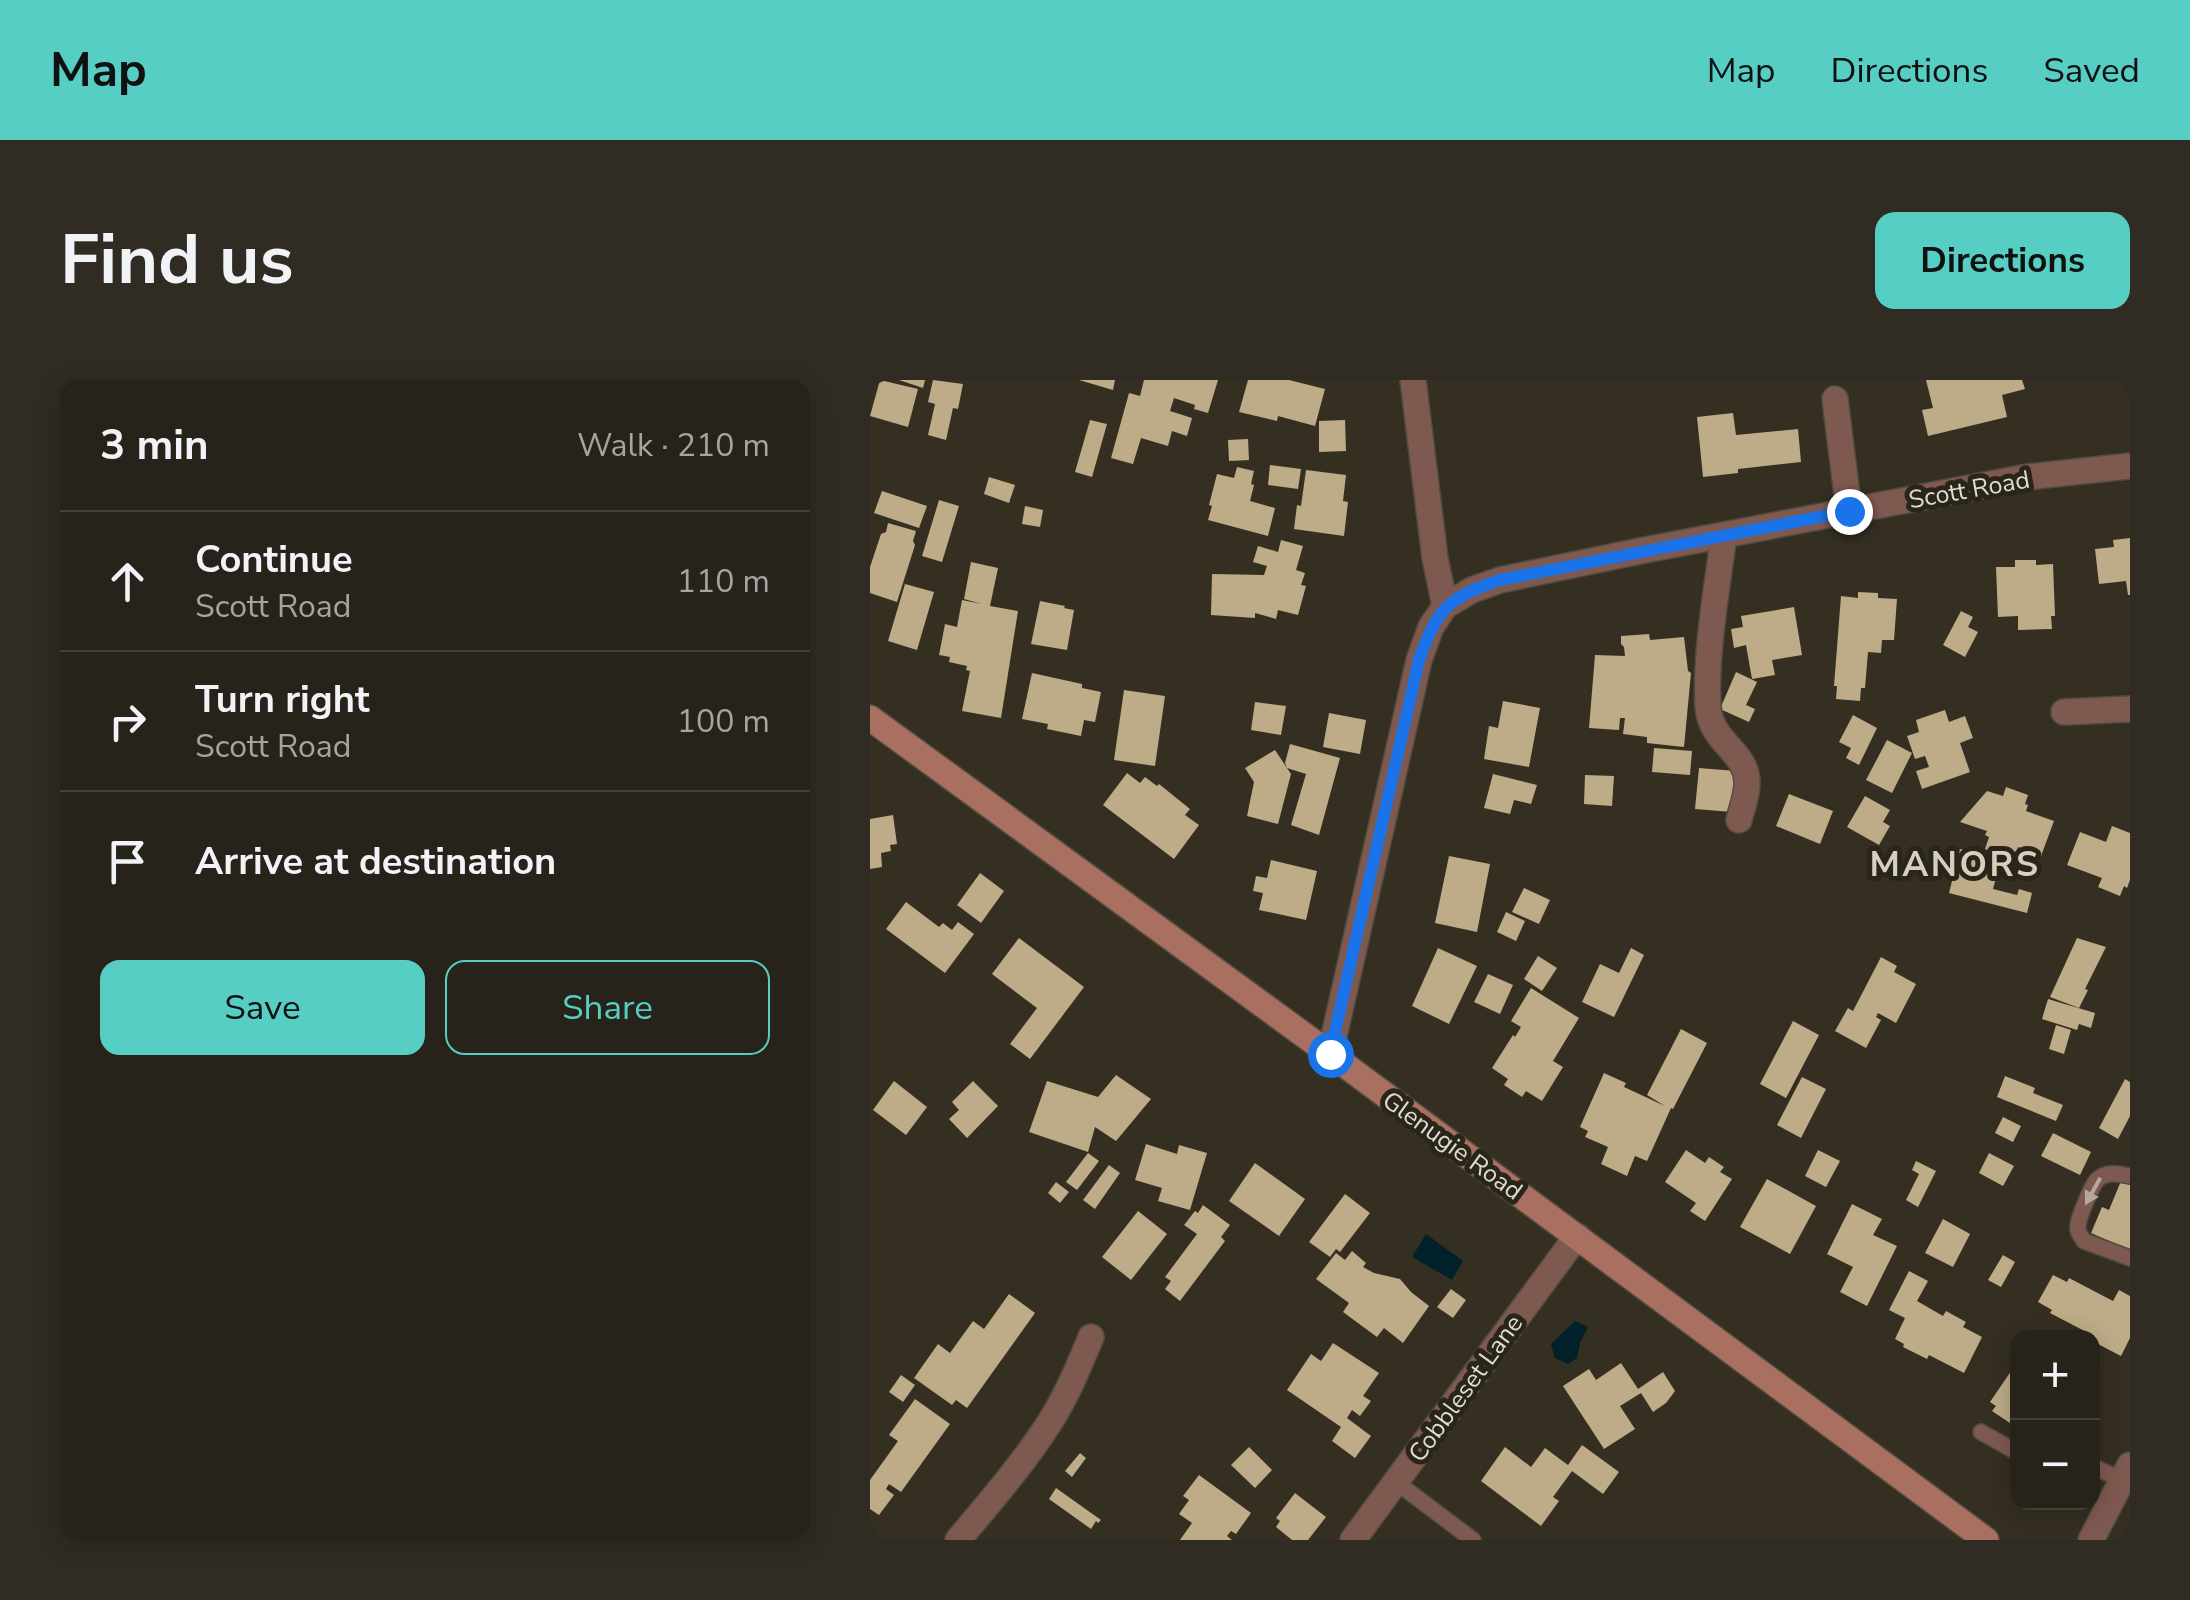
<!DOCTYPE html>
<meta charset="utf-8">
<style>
:root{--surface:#28231a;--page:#302b23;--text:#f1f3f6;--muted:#a5a4a2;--line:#444039;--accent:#56cec3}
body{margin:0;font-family:"Nunito Sans",sans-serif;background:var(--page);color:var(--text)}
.controls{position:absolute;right:30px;bottom:30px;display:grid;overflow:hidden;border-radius:20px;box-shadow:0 5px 25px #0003}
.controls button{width:90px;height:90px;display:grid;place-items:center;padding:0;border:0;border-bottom:2px solid var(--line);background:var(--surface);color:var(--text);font:50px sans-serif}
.stop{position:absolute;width:30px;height:30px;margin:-22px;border:8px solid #1a73e8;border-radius:50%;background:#fff}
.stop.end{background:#1a73e8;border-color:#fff;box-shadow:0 2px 10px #0008}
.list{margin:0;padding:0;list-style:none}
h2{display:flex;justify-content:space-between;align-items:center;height:130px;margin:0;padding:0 40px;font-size:42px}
h2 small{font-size:32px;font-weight:400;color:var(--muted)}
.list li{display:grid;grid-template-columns:65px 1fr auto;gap:30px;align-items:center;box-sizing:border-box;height:140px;padding:0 40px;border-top:2px solid var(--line)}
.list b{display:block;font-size:38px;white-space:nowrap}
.list p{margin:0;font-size:32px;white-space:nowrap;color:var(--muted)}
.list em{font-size:32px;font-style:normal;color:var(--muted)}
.actions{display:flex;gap:20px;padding:30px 40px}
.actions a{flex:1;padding:22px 0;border:2px solid var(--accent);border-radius:20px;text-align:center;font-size:35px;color:var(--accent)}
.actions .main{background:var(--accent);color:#111}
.icon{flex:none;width:55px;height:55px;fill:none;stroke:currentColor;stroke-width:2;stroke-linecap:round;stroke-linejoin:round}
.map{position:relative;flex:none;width:1260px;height:1160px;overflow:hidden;border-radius:20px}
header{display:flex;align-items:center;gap:60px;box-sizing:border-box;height:140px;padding:0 50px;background:var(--accent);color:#111}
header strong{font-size:48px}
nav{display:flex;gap:55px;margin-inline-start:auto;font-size:35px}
.intro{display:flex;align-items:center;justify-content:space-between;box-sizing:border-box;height:240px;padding:0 60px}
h1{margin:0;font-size:70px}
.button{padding:25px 45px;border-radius:20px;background:var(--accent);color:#111;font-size:35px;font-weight:700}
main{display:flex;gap:60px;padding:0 60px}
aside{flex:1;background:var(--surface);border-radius:20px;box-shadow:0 5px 25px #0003}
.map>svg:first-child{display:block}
.water{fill:#00202a}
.building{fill:#beac88}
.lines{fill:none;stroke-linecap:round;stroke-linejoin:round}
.lane-casing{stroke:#504b3e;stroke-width:18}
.street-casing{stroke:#504b3e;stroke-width:28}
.secondary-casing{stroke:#504b3e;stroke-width:28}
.lane{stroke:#7e5950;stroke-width:15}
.street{stroke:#7e5950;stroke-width:25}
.secondary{stroke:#a96f61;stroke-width:25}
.oneway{fill:#b8a79f}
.route{stroke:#1a73e8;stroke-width:12}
.labels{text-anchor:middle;stroke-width:10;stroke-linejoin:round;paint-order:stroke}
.street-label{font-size:25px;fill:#dfdbd4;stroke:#2a2519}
.district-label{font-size:35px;font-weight:bold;letter-spacing:2.5px;fill:#d6cfbf;stroke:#2a2519}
</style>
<header>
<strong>Map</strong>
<nav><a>Map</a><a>Directions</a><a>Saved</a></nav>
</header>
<div class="intro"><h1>Find us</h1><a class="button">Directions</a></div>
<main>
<aside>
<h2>3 min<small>Walk · 210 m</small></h2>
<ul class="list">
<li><svg class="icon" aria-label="ahead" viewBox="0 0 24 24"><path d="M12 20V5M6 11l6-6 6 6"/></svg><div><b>Continue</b><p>Scott Road</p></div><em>110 m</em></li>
<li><svg class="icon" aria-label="right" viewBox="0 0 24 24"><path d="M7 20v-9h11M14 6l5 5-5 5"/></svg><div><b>Turn right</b><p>Scott Road</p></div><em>100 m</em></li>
<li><svg class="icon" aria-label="arrive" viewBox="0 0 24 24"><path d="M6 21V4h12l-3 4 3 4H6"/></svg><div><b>Arrive at destination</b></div></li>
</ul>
<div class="actions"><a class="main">Save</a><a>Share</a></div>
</aside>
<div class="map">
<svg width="1260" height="1160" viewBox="0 0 1260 1160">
<rect width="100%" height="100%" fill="#352f22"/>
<g class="water">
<polygon points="556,854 593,881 582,900 542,877"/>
<polygon points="705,941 718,947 710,963 707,978 698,984 685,978 681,964"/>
</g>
<g class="building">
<polygon points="10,0 48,9 38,47 0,36"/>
<polygon points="29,0 55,0 53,8"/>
<polygon points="63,0 93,4 88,29 83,28 76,60 58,55 65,24 58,22"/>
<polygon points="209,0 245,0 243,10"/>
<polygon points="274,0 348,0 338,33 324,29 325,25 304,18 300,31 322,38 317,56 302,51 298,66 271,58 263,84 241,78 259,13 270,16"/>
<polygon points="378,0 419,0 455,9 445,46 408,36 407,41 369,32"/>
<polygon points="1056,0 1152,0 1155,9 1132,15 1137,37 1058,56 1052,30 1063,28"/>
<polygon points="863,33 866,55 928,49 931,82 868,89 868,93 833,97 827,37"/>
<polygon points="220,40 237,44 222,97 205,92"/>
<polygon points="475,40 476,71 449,72 449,41"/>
<polygon points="378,59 379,80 359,81 358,60"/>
<polygon points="400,85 431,89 428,109 398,105"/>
<polygon points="367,87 384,91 381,104 384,105 380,121 405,128 398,156 338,140 342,126 339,125 347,94 364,98"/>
<polygon points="436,90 476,95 473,121 478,122 474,156 424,149 427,125 431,126"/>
<polygon points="119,97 145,105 139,123 114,114"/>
<polygon points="12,111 57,126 49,148 4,133"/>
<polygon points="69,120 89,126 72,182 52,176"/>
<polygon points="155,126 173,130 170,147 152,144"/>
<polygon points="18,143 46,151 43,161 45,165 27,222 0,213 0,187 11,154 16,152"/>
<polygon points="1260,158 1260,215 1258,215 1256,201 1229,204 1225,169 1244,167 1243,160"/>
<polygon points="411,160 433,166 426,190 435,193 431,205 436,206 428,235 408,230 406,239 385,233 385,238 341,235 342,194 394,195 397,186 383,182 388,166 408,172"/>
<polygon points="1145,180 1166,180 1166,185 1183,184 1185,236 1181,236 1182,249 1148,250 1148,236 1128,237 1126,187 1145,187"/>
<polygon points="101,182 128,188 120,226 148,231 131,338 92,331 100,291 96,290 97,286 79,282 80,277 69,275 75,244 87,247 92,220 112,224 94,219"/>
<polygon points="35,204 64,212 47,270 18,261"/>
<polygon points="988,212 1008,213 1008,218 1027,219 1024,260 1012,260 1011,273 998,272 995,308 991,308 990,321 966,319 967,306 964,306 971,216 988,218"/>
<polygon points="170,221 195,226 194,228 204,230 197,270 161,264"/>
<polygon points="924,227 932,275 902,280 905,295 882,299 876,265 864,268 861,249 873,247 871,236"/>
<polygon points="1091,231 1103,237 1098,247 1108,252 1095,277 1073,265"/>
<polygon points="779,254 780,260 814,257 818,291 821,293 814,367 777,363 777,357 753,354 755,338 750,338 749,350 719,348 725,275 755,276 754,267 751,264 751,256"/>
<polygon points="866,292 887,302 876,325 885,329 879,342 850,329"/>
<polygon points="162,293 212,304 212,308 231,312 225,342 214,340 211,356 177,349 178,344 152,339"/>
<polygon points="254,310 295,316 285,386 244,380"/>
<polygon points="633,321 670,328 659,387 614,379 619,346 628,348"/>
<polygon points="385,322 416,326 411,355 381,350"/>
<polygon points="1075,330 1079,342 1095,336 1103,358 1090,363 1100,392 1052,409 1046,391 1059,387 1055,376 1045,379 1037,356 1049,352 1046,340"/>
<polygon points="459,333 496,340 490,374 453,367"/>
<polygon points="983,335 1007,348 989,385 976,378 981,368 969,362"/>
<polygon points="1017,360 1042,373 1022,413 996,400"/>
<polygon points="420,364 470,378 449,455 421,445 436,394 417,388 415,383"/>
<polygon points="784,368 822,371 820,395 782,392"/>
<polygon points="405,370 421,394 408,444 377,436 384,402 375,388"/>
<polygon points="829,388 866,391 862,432 825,429"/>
<polygon points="257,393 270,403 275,397 287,406 289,404 320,429 315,435 329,445 304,479 233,425"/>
<polygon points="623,394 667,405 661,424 644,420 640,434 614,428"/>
<polygon points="715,395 744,396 742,426 714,424"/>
<polygon points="1136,407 1158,415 1155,424 1158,425 1156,431 1184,441 1171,476 1148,467 1144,479 1115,469 1119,457 1115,455 1117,451 1090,442 1117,411 1133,416"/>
<polygon points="919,414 963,431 950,464 906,446"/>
<polygon points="995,416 1020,430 1013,442 1020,446 1009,465 977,447"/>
<polygon points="23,435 27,464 20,465 21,471 11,473 12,487 0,489 0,439"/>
<polygon points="1242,446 1260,453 1260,500 1257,508 1254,506 1250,516 1228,507 1232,498 1197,485 1210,452 1236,462"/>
<polygon points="1090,469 1131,479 1123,509 1147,515 1149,509 1162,513 1157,533 1079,513"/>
<polygon points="579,476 620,484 607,552 565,543"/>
<polygon points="401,480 447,491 436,540 389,530 393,513 383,511 386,496 397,498"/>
<polygon points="110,493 134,511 111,543 87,525"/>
<polygon points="654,508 680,520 669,544 642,532"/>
<polygon points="36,522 69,547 73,543 82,550 88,542 104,554 75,593 16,549"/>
<polygon points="636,532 655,541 646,561 627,552"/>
<polygon points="149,558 214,607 160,679 140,664 167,628 122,594"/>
<polygon points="1207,558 1236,567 1215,609 1218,610 1209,628 1180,617"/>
<polygon points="568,568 607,586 579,644 542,626"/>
<polygon points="761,568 774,575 744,637 712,622 730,584 749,593"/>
<polygon points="668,576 687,588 672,611 654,599"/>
<polygon points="1011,577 1027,586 1024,592 1046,604 1026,643 1008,633 1006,637 1011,640 996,668 965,651 978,628 983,631"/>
<polygon points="618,594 643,605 630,634 604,622"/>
<polygon points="661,608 709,638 683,681 693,687 672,721 656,711 652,717 634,705 638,699 622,688 643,655 645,657 651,647 641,641"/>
<polygon points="1178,619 1225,633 1221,648 1209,644 1207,650 1172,639"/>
<polygon points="923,641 949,655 916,718 890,704"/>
<polygon points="1186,645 1201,650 1194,674 1179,669"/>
<polygon points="811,649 837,663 803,729 801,728 777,781 765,776 757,796 731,784 738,767 715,757 718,751 710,747 734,693 756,703 754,707 795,726 777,715"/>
<polygon points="246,695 281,719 246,761 225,747 218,772 159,752 177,701 228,717"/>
<polygon points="1135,696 1165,708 1163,713 1193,725 1186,741 1127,717"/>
<polygon points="932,697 956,709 931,758 907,745"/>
<polygon points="1255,699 1260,702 1260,736 1248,759 1229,748"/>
<polygon points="24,701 57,727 36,755 3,730"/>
<polygon points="103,701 128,726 97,758 79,739 89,730 82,722"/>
<polygon points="1133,737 1151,746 1143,762 1125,753"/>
<polygon points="1183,753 1221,772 1210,795 1171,776"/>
<polygon points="276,764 307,774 309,765 337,773 320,830 288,821 292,808 265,800"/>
<polygon points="816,770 835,783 839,777 854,787 850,792 862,799 835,841 820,831 826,823 795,802"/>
<polygon points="948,770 970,781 956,807 935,796"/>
<polygon points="218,773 229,781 207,810 196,802"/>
<polygon points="1119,773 1144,786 1133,806 1109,793"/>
<polygon points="1046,781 1066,791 1048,827 1036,820 1049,794 1042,790"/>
<polygon points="385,783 435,819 409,856 359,821"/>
<polygon points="239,785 250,793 225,829 213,820"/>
<polygon points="897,799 946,826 920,874 870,847"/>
<polygon points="1251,801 1260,805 1260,870 1221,853 1232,827 1239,830"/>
<polygon points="186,802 199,812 190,823 178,813"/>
<polygon points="475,814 500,833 470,872 466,869 460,877 439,862"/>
<polygon points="982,824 1012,839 1003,855 1027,866 997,926 970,912 983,887 957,874"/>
<polygon points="333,825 360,845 351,857 355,861 310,921 295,909 301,901 295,897 327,854 314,845 325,831 328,833"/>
<polygon points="268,831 297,854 261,900 232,877"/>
<polygon points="1073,839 1100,854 1083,887 1055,873"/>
<polygon points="482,871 496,883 493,887 504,893 530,899 541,912 559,926 533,963 514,948 507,957 473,932 479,923 446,899 466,873 475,880"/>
<polygon points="1133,875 1145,882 1131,907 1118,900"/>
<polygon points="1039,891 1058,901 1047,921 1073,936 1076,931 1096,942 1093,947 1112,957 1094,993 1059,975 1057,979 1033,967 1034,964 1025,959 1035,938 1019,930"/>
<polygon points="1183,895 1197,902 1199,898 1243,921 1249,910 1260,916 1260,958 1251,976 1222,961 1224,956 1180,933 1182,930 1168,922"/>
<polygon points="581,909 596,920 583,938 567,927"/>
<polygon points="139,914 165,933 97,1028 86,1020 82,1025 44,998 68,964 80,973 103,941 114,949"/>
<polygon points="463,963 509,993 493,1016 501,1021 490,1036 482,1030 477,1038 501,1056 485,1078 462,1061 471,1047 417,1010 441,974 451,981"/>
<polygon points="1148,981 1148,1043 1142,1039 1140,1043 1122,1031 1126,1026 1120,1022"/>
<polygon points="751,983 768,1009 793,992 805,1011 796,1023 783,1032 771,1013 750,1026 765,1049 734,1069 693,1006 719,989 726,1000"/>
<polygon points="31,995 45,1005 33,1022 19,1012"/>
<polygon points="45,1019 80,1044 31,1112 19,1104 16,1109 24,1115 9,1135 0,1129 0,1100 28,1061 19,1055"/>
<polygon points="712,1065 749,1092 733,1114 702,1091 683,1117 689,1121 671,1146 611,1101 635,1067 661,1087 675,1068 698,1085"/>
<polygon points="379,1067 402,1090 385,1108 361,1085"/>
<polygon points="210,1073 216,1078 202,1097 195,1091"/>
<polygon points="329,1095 381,1133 366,1154 361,1151 357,1156 362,1160 310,1160 322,1143 309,1134 319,1120 313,1116"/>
<polygon points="186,1108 231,1140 228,1143 226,1141 221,1149 179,1119"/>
<polygon points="425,1113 456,1137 438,1160 422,1160 406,1147 410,1141 406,1138"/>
</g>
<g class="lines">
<g class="lane-casing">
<g id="lane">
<path d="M1260,796C1250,794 1237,791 1228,799C1222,804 1209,837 1208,845C1207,852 1210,855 1214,861L1260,878"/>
<polyline points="1111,1052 1148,1073"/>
<polyline points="1222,1086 1252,1100"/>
<polyline points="526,1102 603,1160"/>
</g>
</g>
<g class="street-casing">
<g id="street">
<polyline points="543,0 565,178 575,226"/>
<polyline points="965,19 979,131"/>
<path d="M854,155C847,208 835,273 838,327C841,363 876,371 877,401C878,414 872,427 869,440"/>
<polyline points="1194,332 1260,329"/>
<polyline points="460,674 549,280 561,247 575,226 602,210 630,200 770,171 1157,97 1260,86"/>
<path d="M88,1160C120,1122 153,1084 180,1042C197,1015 209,986 221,957"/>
<polyline points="483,1160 707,856"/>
<polyline points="1221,1160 1260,1085"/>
</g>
</g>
<g class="secondary-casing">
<polyline id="secondary" points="0,338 460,674 1116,1160"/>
</g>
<use href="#lane" class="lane"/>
<use href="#street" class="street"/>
<use href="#secondary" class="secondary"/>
</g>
<defs><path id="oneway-solid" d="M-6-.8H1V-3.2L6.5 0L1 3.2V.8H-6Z" transform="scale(2.5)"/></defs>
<use class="oneway" href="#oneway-solid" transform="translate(1223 811) rotate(119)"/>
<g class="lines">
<path class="route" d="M460,674L549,280C568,228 577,218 630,200L979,131"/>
</g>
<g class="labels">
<g class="street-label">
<text transform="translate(1099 109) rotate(-10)" y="9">Scott Road</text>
<text transform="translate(583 765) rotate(36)" y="9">Glenugie Road</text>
<text transform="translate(595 1008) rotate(-54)" y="9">Cobbleset Lane</text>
</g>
<g class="district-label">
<text x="1085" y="496">MANORS</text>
</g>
</g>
</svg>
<div class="controls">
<button>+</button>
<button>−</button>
</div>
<div class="stop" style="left:460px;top:674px"></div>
<div class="stop end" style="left:979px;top:131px"></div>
</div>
</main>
